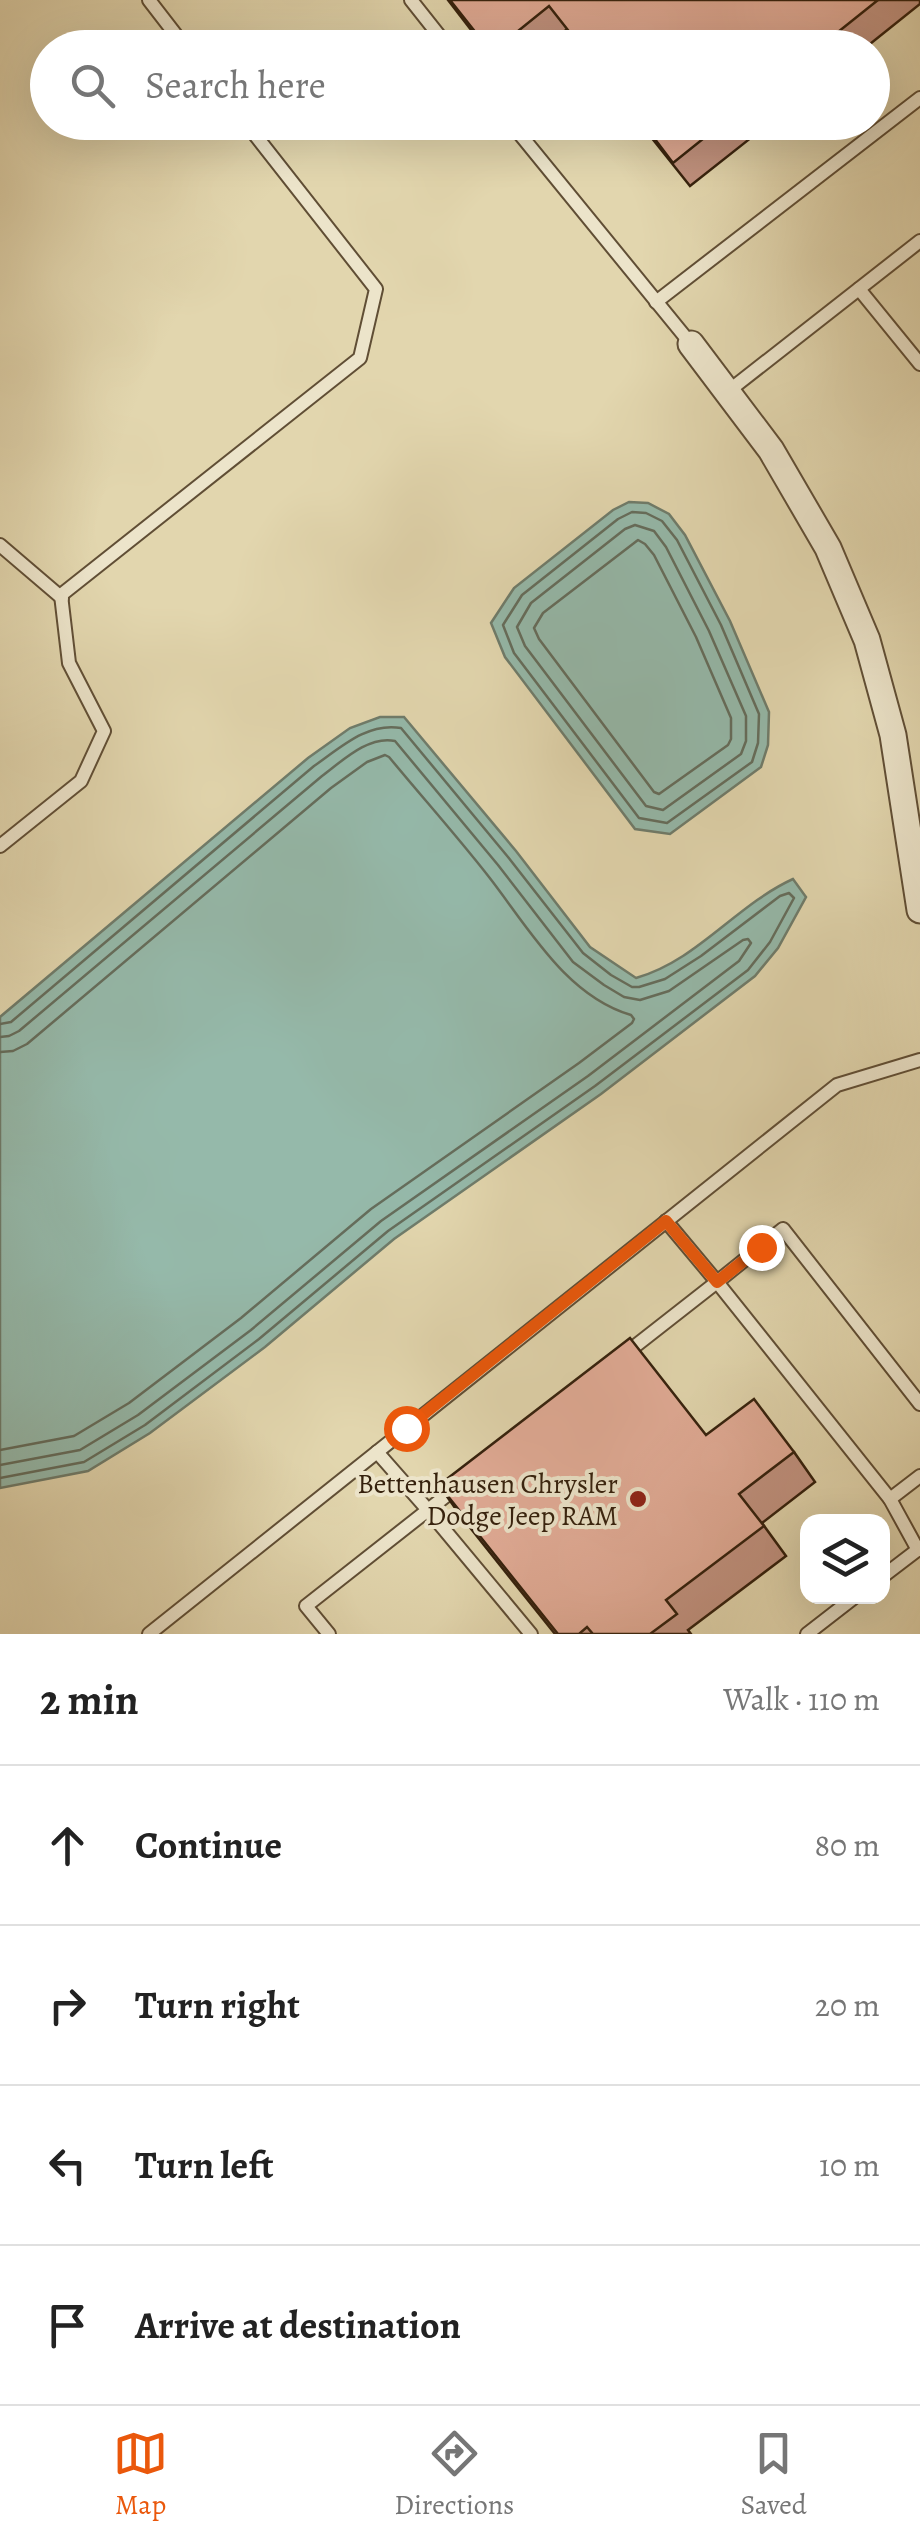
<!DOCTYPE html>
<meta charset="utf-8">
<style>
:root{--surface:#fff;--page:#f6f6f6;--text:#222;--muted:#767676;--line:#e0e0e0;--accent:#ea580c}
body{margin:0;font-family:Alegreya,serif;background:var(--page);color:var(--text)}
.controls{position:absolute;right:30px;bottom:30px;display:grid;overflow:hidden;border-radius:20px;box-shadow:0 10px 40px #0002}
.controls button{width:90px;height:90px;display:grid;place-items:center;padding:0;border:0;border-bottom:2px solid var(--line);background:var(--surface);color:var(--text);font:50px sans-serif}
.stop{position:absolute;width:30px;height:30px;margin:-22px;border:8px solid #ea580c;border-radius:50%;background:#fff}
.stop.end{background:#ea580c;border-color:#fff;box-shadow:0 2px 10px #0008}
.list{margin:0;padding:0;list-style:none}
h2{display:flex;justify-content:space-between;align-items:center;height:130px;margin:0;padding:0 40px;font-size:42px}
h2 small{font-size:32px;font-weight:400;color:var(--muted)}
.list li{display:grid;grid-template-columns:65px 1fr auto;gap:30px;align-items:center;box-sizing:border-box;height:160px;padding:0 40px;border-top:2px solid var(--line)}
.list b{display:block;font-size:38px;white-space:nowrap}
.list em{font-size:32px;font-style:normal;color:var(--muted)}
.icon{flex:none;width:55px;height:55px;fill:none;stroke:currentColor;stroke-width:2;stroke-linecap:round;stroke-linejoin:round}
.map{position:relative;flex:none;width:920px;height:1634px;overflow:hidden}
.search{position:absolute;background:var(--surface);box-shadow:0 10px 40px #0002;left:30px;right:30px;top:30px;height:110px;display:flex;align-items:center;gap:25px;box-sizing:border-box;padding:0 35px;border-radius:55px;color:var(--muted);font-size:38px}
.sheet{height:770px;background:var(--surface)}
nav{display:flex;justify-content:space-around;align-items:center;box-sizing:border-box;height:140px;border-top:2px solid var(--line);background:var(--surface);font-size:28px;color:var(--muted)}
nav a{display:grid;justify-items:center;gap:5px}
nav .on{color:var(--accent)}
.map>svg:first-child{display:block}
.water{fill:#95b9aa;stroke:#6f7c6b;stroke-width:2.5}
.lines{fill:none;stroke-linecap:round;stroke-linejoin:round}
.shore{stroke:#656d5c;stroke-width:2.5}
.lane-casing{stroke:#604e35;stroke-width:16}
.street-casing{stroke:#604e35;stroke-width:29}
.lane{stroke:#ece4ca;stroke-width:12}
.street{stroke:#ece4ca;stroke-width:25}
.wall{fill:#c29381;stroke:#35210d;stroke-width:2.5}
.building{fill:#e1ab96;stroke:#35210d;stroke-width:2.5}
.route{stroke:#ea580c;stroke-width:12}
.poi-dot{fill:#8f2418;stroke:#ece4ca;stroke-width:4}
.labels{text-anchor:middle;stroke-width:8;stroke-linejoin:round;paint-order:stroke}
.poi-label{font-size:28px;fill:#35210d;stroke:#ece4ca;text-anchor:end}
</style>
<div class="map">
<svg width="920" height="1634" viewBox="0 0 920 1634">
<rect width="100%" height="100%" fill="#e2d6ae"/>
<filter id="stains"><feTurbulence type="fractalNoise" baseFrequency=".002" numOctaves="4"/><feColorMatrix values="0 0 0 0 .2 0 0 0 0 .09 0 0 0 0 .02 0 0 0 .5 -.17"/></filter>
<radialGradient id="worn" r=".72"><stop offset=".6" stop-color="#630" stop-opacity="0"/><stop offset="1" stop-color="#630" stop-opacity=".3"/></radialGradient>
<g class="water">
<polygon points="629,502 648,503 669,514 685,535 730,621 769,712 768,745 761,767 670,834 635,829 505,657 491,623 514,588 613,510"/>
<path d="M380,717H404L516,851L590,947L636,978C697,961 736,905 793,879L806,897L778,948L755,976L601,1094L394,1239L265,1347L150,1433L88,1471L0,1488V1017L308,758L350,728Z"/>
</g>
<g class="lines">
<g class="shore">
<polygon points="632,512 646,513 662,521 677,540 721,625 759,714 758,743 752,762 667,823 639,818 514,653 503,625 522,595 618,519"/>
<polygon points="635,525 654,531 666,547 709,631 746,716 746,741 741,754 663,810 646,806 525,646 517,627 531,603 625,529"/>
<polygon points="638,540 645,544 654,555 696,637 731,718 731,739 728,745 659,794 654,792 539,639 534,628 543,613"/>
<path d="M0,1024L11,1022L314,766C340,748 367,722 401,728L508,857L583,953L611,975L632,987H639L665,979L701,956L780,896L789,893L794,898L770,942L748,970L595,1086L388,1231L259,1339L145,1425L84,1462L0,1478"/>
<path d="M0,1037L9,1036L19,1031L322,776C342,761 369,735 395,741L498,865L573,962L604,985L624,997L640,1000L669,991L743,940L748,939L751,943L739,961L588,1076L381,1221L251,1330L138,1415L80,1450L0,1465"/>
<path d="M0,1052L13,1051L27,1044L331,788L367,762L385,755L389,757C422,797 457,836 489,877C528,927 566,996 631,1015L634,1019L632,1023L579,1063L371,1209L241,1318L129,1403L74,1436L0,1450"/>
</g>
<g class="lane-casing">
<g id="lane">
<polyline points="149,0 186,48"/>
<polyline points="411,0 449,48"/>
<polyline points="510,122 691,344"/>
<polyline points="859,289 920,364"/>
<polyline points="656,302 920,98"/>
<polyline points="726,393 920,241"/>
<polyline points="0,545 62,598"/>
<polyline points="0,846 81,781 104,731 69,663 61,595 360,358 376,289 245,122"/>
<polyline points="666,1221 717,1282 783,1229 920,1404"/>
<polyline points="625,1354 717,1282 890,1499 920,1476"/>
<polyline points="456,1488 428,1510 531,1634"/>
<polyline points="890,1499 918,1550"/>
<polyline points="882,1577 920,1548"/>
<polyline points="149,1634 837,1085 920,1060"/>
<polyline points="329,1634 306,1606 428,1510 377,1452"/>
<polyline points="807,1634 856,1596"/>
</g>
</g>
<g class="street-casing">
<polyline id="street" points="691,344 771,450 828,548 867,640 893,735 920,910"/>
</g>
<use href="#lane" class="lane"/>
<use href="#street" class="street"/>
</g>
<g class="wall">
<polygon points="448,0 920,0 920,4 865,48 580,48 566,30 543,48 485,48"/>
<polygon points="639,122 771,122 690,186"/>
<polygon points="706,1435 794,1452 815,1482 762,1523 786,1556 688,1630 691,1634 555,1634 460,1515 439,1485"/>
</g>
<g class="building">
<polygon points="450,0 878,0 818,48 582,48 549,6 497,48 488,48"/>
<polygon points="642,122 724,122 673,163"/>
<polygon points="630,1338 706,1435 754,1399 794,1452 739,1494 764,1526 666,1600 677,1614 650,1634 593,1634 587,1627 579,1634 558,1634 439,1485"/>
</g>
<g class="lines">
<polyline class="route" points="406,1428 666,1221 717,1282 761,1247"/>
</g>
<circle class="poi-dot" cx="638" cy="1499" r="10"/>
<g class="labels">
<g class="poi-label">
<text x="618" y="1493">Bettenhausen Chrysler<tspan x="618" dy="32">Dodge Jeep RAM</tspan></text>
</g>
</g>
<rect width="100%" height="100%" filter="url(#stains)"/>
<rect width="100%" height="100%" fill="url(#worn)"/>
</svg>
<div class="controls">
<button><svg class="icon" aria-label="layers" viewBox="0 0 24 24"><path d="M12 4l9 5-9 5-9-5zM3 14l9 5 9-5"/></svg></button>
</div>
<div class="stop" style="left:406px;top:1428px"></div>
<div class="stop end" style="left:761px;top:1247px"></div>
<div class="search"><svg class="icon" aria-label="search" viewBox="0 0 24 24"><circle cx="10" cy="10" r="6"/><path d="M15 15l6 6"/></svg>Search here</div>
</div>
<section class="sheet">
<h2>2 min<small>Walk · 110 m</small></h2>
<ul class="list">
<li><svg class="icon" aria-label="ahead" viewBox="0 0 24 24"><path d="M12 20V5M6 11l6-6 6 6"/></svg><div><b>Continue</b></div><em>80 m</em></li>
<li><svg class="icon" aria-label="right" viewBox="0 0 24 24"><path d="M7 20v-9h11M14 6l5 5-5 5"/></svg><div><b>Turn right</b></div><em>20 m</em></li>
<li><svg class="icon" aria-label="left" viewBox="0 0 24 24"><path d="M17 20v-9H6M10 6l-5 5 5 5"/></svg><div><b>Turn left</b></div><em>10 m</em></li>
<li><svg class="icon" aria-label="arrive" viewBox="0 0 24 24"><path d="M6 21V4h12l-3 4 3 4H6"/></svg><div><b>Arrive at destination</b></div></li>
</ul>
</section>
<nav>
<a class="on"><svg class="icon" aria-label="map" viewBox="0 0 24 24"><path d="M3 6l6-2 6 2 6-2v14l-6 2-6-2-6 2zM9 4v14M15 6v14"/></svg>Map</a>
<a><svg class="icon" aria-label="directions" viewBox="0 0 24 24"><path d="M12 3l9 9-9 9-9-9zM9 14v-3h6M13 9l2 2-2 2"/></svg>Directions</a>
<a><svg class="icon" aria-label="saved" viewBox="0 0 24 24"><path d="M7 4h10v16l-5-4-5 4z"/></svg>Saved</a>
</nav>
